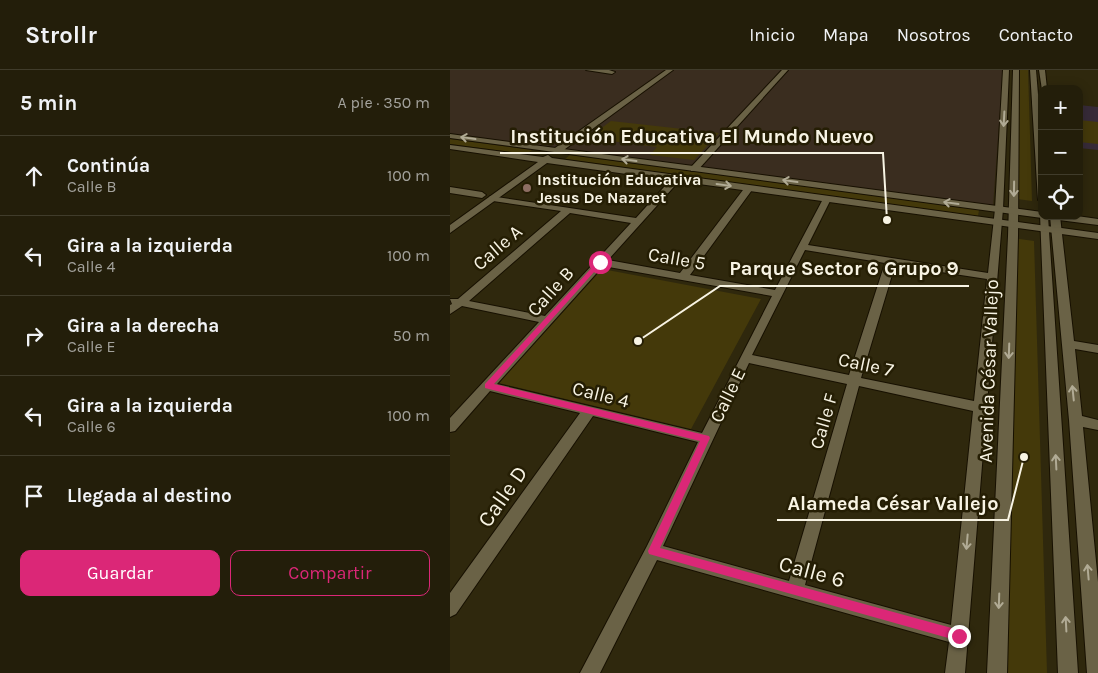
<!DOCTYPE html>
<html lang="es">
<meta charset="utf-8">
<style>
:root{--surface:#231e0a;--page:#2b2713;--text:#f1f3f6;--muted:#a3a29c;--line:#403c2b;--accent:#db2777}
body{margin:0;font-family:Karla,sans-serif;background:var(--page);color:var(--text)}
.controls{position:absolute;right:15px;top:15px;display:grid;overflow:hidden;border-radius:10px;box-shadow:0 2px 12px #0003}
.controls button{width:45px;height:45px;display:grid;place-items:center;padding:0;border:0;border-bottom:1px solid var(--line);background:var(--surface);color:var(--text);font:25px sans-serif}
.stop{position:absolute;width:15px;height:15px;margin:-11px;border:4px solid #db2777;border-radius:50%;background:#fff}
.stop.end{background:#db2777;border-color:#fff;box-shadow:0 1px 5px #0008}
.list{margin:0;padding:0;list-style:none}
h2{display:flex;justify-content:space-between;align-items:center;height:65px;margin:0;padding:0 20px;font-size:21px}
h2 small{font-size:16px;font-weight:400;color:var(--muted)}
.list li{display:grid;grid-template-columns:32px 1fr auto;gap:15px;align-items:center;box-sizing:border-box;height:80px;padding:0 20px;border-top:1px solid var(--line)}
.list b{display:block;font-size:19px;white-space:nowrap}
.list p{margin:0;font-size:16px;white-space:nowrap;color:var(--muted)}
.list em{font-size:16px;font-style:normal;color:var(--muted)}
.actions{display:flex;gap:10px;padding:15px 20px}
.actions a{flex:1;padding:11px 0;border:1px solid var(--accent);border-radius:10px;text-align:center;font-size:18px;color:var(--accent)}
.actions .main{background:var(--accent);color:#fff}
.icon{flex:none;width:28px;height:28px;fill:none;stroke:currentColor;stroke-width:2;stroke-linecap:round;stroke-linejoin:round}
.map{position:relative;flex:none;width:648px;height:603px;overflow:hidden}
header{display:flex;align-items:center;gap:30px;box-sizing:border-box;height:70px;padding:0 25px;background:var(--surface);border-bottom:1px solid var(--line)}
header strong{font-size:24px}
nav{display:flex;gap:28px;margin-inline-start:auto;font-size:18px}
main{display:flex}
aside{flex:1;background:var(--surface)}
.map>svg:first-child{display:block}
.industrial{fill:#3a2d1f}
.education{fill:#372b38}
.green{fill:#44390a}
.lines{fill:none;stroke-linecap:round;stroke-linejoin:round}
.minor-casing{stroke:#171000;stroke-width:2}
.tertiary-casing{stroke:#171000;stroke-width:2}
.minor{fill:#6a6246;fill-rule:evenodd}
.tertiary{fill:#6a6246;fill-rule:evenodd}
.oneway{stroke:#b1ab95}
.route{fill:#db2777}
.education-dot{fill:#8d6e63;stroke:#251e04;stroke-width:2}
.labels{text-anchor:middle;stroke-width:5;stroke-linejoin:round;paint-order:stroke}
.far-poi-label{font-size:16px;font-weight:bold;fill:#f8f4e4;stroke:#251e04;text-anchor:start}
.street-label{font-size:19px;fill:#f8f4e4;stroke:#251e04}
.near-street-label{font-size:22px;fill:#f8f4e4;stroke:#251e04}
.leader{fill:none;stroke:#f8f4e4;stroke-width:2}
.callout-dot{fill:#f8f4e4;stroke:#251e04;stroke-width:2}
.callout-label{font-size:20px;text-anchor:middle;font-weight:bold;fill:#f8f4e4;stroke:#251e04;stroke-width:5;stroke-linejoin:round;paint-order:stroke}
</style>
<header>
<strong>Strollr</strong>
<nav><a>Inicio</a><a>Mapa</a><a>Nosotros</a><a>Contacto</a></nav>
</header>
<main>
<aside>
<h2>5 min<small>A pie · 350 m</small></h2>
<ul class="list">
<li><svg class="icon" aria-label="ahead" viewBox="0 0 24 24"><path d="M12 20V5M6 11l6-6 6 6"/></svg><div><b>Continúa</b><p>Calle B</p></div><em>100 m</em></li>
<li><svg class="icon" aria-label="left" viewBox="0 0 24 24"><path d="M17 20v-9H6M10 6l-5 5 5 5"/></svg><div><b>Gira a la izquierda</b><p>Calle 4</p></div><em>100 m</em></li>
<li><svg class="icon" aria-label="right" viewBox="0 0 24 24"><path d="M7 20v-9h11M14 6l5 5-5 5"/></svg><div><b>Gira a la derecha</b><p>Calle E</p></div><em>50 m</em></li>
<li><svg class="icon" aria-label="left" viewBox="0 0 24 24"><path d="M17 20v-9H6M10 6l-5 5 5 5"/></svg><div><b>Gira a la izquierda</b><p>Calle 6</p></div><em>100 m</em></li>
<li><svg class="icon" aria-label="arrive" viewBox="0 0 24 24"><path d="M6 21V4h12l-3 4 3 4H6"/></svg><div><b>Llegada al destino</b></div></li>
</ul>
<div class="actions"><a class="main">Guardar</a><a>Compartir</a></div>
</aside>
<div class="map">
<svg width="648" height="603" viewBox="0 0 648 603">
<rect width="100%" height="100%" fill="#2f280d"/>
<polygon class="industrial" points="0,0 553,0 543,136 0,64"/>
<polygon class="education" points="629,35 648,37 648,80 629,78"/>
<g class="green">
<polygon points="568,0 578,0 582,131 567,129"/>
<polygon points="629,50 648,52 648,74 629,72"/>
<polygon points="161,51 269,63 244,90 200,85 207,77 138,68"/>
<polygon points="0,69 82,80 76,84 0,74"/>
<polygon points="120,85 529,140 528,146 115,89"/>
<polygon points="562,168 584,171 597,603 552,603"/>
<polygon points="152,199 311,229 241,359 49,313"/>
</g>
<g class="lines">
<g class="minor-casing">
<g id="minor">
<polygon points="136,0 159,0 165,2 162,4"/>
<polygon points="216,0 223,0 111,82 105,82 105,78"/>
<polygon points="332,0 338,0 247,101 241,101 241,97"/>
<path d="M553,0H559L553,139L515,603H495L499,572L207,490L150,603H130L197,476L248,372L143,346L6,544L0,547V523L130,343L40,321L5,361L0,362V348L89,252L12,236L0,244V235L2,234L0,229H8L111,141L43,131L39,128L40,126L186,148L224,106H230V110L158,190L230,203L296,116H302V120L240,205L325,220L373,129L377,126L381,129L358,175L538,203L545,139ZM120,143L181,153L95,246L19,231ZM355,180L435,193L399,305L302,285ZM445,195L537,209L524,331L411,308ZM153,196L322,226L252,363L47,314ZM299,293L397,314L339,511L213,476ZM409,316L523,341L501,555L355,515Z"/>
<polygon points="563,0 569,0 568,166 557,603 537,603 558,166"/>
<polygon points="580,0 586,0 592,73 592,133 588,130"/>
<polygon points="589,0 595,0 597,19 592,20"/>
<polygon points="0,117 32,122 36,125 32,128 0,123"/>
<polygon points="590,144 592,144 592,146 598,146 628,603 608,603"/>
<polygon points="600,146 610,146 624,271 648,275 648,283 625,279 632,346 648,350 648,360 633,357 648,512 648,603 637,603 619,350"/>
</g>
</g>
<g class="tertiary-casing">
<g id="tertiary">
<polygon points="0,64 592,142 592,146 596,146 592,148 0,68"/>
<polygon points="0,75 93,87 98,85 102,88 648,163 648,169 97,93 0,163 0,155 88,92 0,79"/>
<polygon points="596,146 627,146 648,149 648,155 601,149"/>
</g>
</g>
<use href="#minor" class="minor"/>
<use href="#tertiary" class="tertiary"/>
</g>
<defs><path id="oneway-shaft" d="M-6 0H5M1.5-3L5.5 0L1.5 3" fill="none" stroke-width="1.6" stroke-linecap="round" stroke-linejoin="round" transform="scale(1.25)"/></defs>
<g class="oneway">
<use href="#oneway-shaft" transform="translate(554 49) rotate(93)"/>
<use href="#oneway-shaft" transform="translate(18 68) rotate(-172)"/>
<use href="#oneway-shaft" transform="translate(179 90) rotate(-172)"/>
<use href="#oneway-shaft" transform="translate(340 111) rotate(-172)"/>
<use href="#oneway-shaft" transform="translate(274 115) rotate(8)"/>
<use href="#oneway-shaft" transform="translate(564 119) rotate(91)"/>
<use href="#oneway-shaft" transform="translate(501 133) rotate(-172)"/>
<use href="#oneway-shaft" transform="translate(559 281) rotate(92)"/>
<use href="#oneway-shaft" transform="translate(623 323) rotate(-96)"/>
<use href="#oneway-shaft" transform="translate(606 392) rotate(-93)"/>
<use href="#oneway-shaft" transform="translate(517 472) rotate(95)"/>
<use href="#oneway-shaft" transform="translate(638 502) rotate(-95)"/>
<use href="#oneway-shaft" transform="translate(549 531) rotate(92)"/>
<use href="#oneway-shaft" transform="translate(616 554) rotate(-93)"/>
</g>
<polygon class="route" points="148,191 153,192 44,314 259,366 260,368 210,478 509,560 513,561 515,566 513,570 509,571 199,484 198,481 250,371 35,318 35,314"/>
<circle class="education-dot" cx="77" cy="118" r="5"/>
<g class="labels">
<g class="far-poi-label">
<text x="87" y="115">Institución Educativa<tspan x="87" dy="18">Jesus De Nazaret</tspan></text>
</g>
<g class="street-label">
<text transform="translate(47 177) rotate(-41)" y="7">Calle A</text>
<text transform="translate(227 188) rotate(10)" y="7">Calle 5</text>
<text transform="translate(100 221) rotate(-48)" y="7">Calle B</text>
<text transform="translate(416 294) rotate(12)" y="7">Calle 7</text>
<text transform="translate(538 301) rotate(-88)" y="7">Avenida César Vallejo</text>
<text transform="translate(151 324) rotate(14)" y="7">Calle 4</text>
<text transform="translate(277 325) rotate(-64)" y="7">Calle E</text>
<text transform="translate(373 351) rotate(-74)" y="7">Calle F</text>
</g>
<g class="near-street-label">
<text transform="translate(52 426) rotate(-55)" y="8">Calle D</text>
<text transform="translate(362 501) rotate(15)" y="8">Calle 6</text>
</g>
</g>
<path class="leader" d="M437 150L433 83H50M188 271L270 216H519M574 387L558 450H327"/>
<g class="callout-dot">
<circle cx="437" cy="150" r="5"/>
<circle cx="188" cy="271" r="5"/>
<circle cx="574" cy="387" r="5"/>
</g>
<g class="callout-label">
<text x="242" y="73">Institución Educativa El Mundo Nuevo</text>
<text x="394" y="205">Parque Sector 6 Grupo 9</text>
<text x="443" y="440">Alameda César Vallejo</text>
</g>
</svg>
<div class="controls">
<button>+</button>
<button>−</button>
<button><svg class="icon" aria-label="locate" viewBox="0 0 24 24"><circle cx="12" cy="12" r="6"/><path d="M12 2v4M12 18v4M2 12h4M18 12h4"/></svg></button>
</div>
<div class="stop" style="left:150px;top:192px"></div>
<div class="stop end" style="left:509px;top:566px"></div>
</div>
</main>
